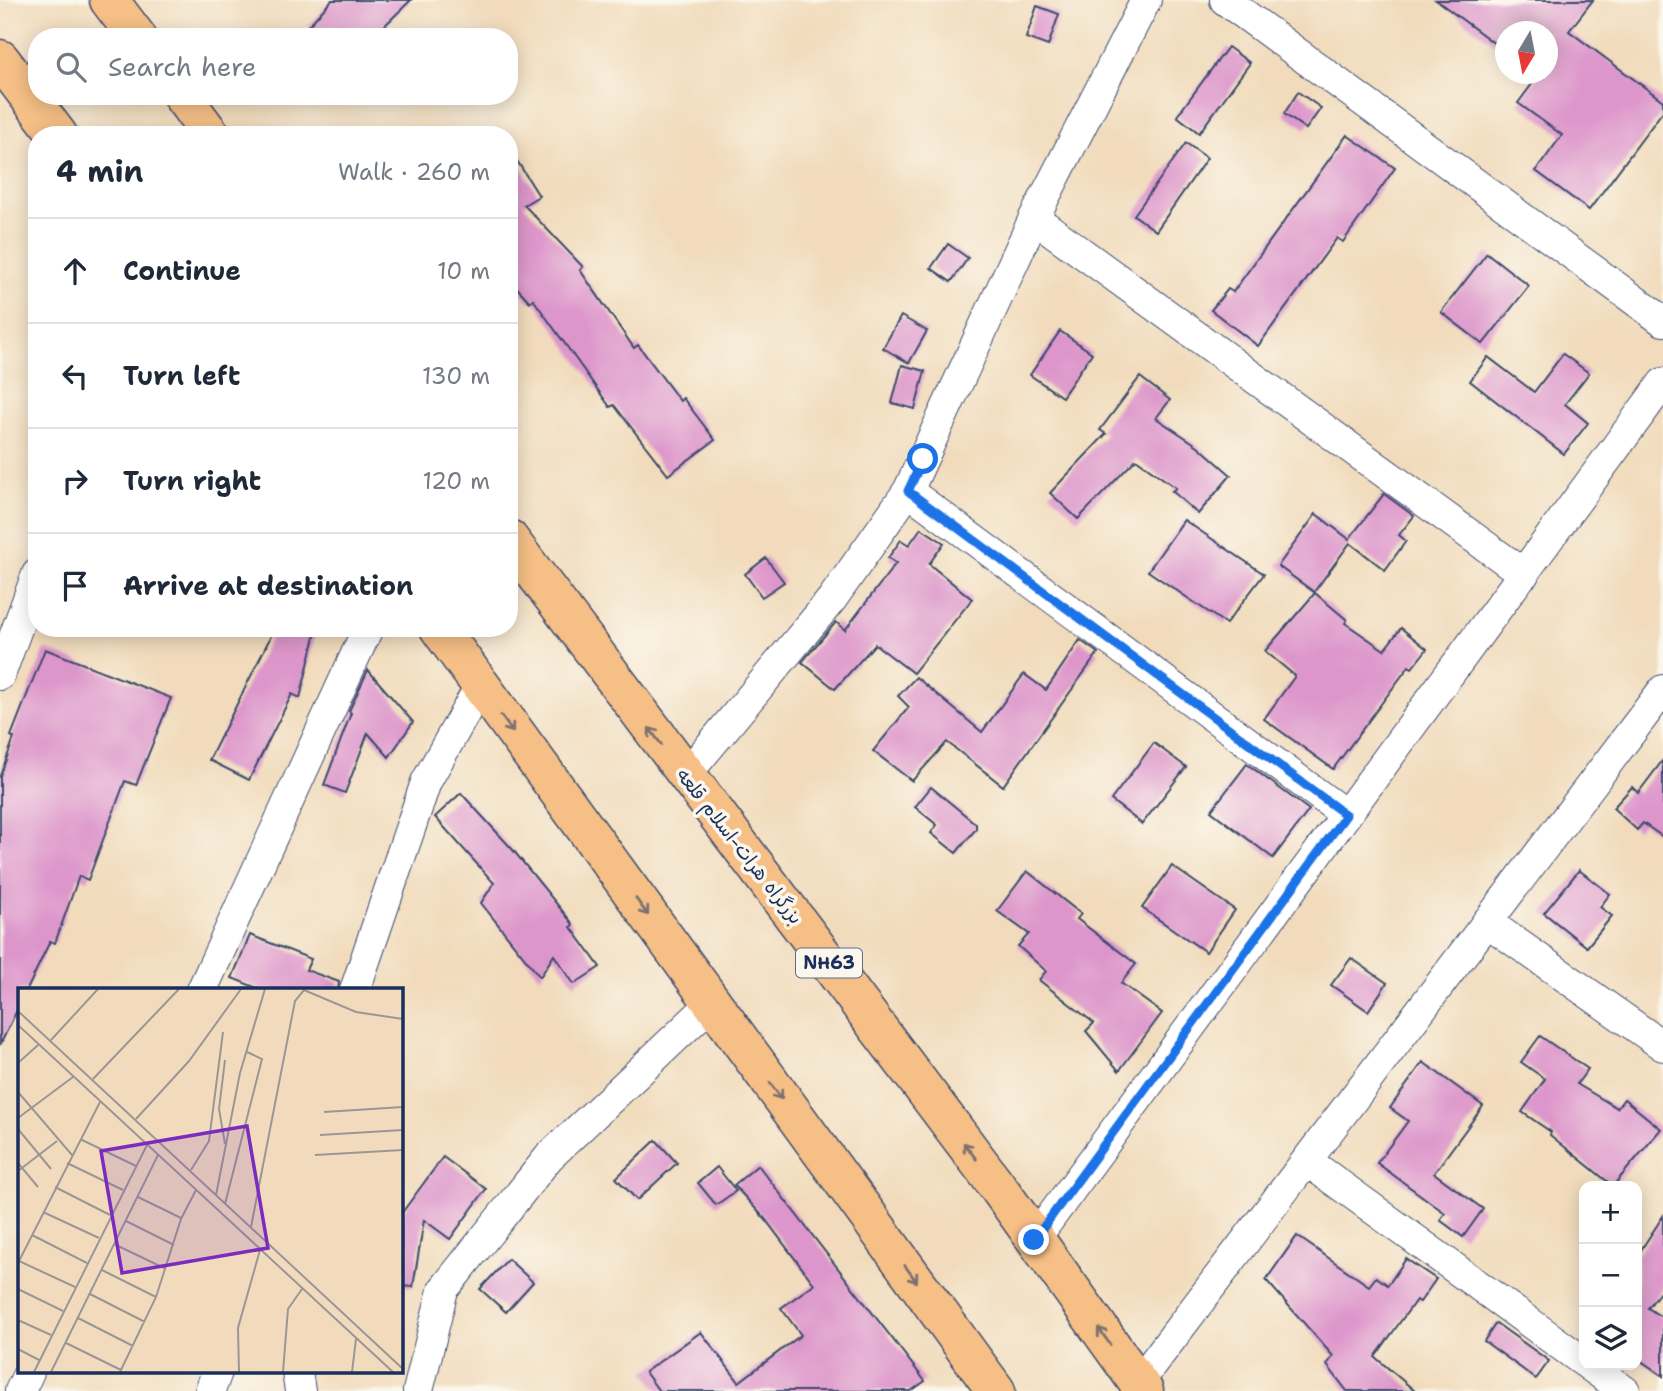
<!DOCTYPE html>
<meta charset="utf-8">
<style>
:root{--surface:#fff;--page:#f2f2f3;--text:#1f2937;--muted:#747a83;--line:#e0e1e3}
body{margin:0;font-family:"Shantell Sans","Playpen Sans Arabic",sans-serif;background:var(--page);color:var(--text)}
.controls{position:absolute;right:21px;bottom:21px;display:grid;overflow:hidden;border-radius:14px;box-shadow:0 4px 18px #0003}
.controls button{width:63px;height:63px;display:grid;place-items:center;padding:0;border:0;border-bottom:2px solid var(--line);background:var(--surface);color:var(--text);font:35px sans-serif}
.compass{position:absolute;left:1495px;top:21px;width:63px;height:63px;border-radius:50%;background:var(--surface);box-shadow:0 4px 18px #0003;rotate:190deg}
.stop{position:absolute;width:21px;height:21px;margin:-16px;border:5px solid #1a73e8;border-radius:50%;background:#fff}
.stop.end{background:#1a73e8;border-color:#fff;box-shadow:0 2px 7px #0008}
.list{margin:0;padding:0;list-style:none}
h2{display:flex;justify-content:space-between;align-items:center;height:91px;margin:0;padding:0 28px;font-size:30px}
h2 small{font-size:23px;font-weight:400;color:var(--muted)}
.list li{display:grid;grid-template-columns:46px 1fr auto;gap:21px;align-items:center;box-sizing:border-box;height:105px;padding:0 28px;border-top:2px solid var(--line)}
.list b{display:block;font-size:26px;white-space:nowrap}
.list em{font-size:23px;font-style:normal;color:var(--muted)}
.icon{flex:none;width:38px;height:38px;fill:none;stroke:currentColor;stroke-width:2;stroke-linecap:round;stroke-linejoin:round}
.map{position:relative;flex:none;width:1663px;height:1391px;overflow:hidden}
.search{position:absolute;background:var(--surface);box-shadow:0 4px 18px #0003;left:28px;top:28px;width:490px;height:77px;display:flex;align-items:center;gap:18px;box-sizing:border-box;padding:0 24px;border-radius:28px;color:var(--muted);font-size:26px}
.panel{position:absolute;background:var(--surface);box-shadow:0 4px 18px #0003;left:28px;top:126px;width:490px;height:511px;border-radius:28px}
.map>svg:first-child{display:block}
.building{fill:#dd96cb}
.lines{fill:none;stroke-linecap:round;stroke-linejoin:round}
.minor-casing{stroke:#3b496c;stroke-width:32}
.trunk-casing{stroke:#3b496c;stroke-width:41}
.minor{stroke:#fff;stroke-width:30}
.trunk{stroke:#f5bf86;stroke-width:38}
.oneway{stroke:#7d7070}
.route{stroke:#1a73e8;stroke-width:9}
.labels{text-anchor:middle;stroke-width:7;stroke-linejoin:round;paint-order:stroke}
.shield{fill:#fbf7ec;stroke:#5e6b89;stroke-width:2}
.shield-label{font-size:18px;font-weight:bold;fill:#1b2f5e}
.street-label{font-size:19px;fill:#1b2f5e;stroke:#fbf7ec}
.inset-road{fill:none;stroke:#9b9696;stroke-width:2}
.view{fill:#7b2cbf;fill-opacity:0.15;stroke:#7b2cbf;stroke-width:3.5}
.inset-edge{fill:none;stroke:#1b2f5e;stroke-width:3.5}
</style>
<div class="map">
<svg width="1663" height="1391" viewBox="0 0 1663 1391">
<rect width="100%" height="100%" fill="#fbf7ec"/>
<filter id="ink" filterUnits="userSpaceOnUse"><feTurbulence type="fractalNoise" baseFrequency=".0143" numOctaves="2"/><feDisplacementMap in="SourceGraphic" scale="14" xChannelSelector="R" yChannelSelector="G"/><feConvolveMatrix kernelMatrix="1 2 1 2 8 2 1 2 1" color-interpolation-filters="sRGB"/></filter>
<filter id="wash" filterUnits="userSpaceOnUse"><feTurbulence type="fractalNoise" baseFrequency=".00686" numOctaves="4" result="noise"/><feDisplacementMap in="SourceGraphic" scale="28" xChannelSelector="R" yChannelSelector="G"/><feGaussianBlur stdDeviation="1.57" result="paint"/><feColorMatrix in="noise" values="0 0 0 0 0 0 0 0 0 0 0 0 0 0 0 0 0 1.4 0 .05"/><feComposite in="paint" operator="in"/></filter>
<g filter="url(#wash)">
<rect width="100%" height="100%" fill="#f1dbbc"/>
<g id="blocks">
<g class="building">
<polygon points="332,0 411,0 373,37 320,37 308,26"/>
<polygon points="1436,0 1593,0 1569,31 1663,101 1663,111 1589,210 1536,171 1562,135 1518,103 1538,76 1535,74 1548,74 1548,32 1506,32 1506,52"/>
<polygon points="1037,6 1059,14 1048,46 1026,38"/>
<polygon points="1228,47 1250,63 1199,133 1177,116"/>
<polygon points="1298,92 1321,108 1306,129 1284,114"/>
<polygon points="1347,135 1395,168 1343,242 1337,238 1258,346 1211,310 1228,289 1233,292"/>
<polygon points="1186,143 1207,158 1156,231 1134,215"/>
<polygon points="509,148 539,196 524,205 583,267 580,270 634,348 638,345 680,401 683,398 715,440 668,475 614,405 610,407 533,299 530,302 509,279"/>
<polygon points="948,244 968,258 951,282 931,268"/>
<polygon points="1487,253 1529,286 1483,344 1441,312"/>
<polygon points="901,316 927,331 909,363 883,348"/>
<polygon points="1060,331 1092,353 1062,397 1030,375"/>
<polygon points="1563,354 1589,373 1565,404 1588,423 1564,454 1470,381 1488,357 1534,392"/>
<polygon points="902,365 925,371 915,409 892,403"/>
<polygon points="1140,377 1170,400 1156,418 1198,446 1231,475 1198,514 1172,491 1176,488 1136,459 1078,519 1050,493 1106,434 1100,430"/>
<polygon points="1384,494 1414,516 1399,535 1406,541 1385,570 1350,543 1314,592 1278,566 1316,514 1349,539"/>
<polygon points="1184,520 1264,574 1226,624 1148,571"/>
<polygon points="921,528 944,543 929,564 972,599 913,673 875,644 835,689 802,662 836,622 845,630 896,563 888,558 901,540 909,545"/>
<polygon points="766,558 784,582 762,597 745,574"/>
<polygon points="1315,593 1347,620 1345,623 1384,650 1401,628 1427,649 1412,668 1409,666 1333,769 1264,719 1295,676 1265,651"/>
<polygon points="275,628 317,628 300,698 292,694 249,780 209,760"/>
<polygon points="1080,640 1098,653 1003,786 947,742 912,781 873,751 909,707 898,696 916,677 982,732 1024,674 1046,690"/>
<polygon points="45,649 171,698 136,785 125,781 88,880 79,876 55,943 50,941 27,990 19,990 19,1006 0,1045 0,776 14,738 11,736"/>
<polygon points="368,670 413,722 389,757 368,733 345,793 324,785 351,713 349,711"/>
<polygon points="1154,743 1186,767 1142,824 1111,800"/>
<polygon points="1663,760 1663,837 1643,823 1637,830 1613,808 1632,787 1638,793"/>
<polygon points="1247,764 1309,810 1273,858 1211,811"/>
<polygon points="931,787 976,824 976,829 956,853 931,833 937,825 915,807"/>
<polygon points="461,793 513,850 573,924 571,927 600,967 574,984 554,955 540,977 481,903 494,883 435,817"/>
<polygon points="1172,866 1235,910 1206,952 1142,908"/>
<polygon points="1579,870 1610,894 1600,907 1612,916 1587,947 1544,913"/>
<polygon points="1027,871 1081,914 1077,919 1136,964 1121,983 1162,1013 1119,1071 1086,1031 1094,1023 1039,980 1046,971 1018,946 1029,934 997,911"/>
<polygon points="250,935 311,959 306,970 339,982 338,990 262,990 232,978"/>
<polygon points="1351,958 1387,983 1368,1011 1331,985"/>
<polygon points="1540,1036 1588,1069 1577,1084 1617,1108 1624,1099 1661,1129 1613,1186 1550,1135 1551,1132 1522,1112 1545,1079 1521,1062"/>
<polygon points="1423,1062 1483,1106 1434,1173 1483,1209 1463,1237 1440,1220 1445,1213 1377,1163 1408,1121 1390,1108"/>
<polygon points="656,1140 677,1163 637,1200 616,1178"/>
<polygon points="443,1157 486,1189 450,1239 424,1220 413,1287 401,1286 401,1214"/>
<polygon points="758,1165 925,1381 911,1391 659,1391 645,1372 701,1332 739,1382 801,1335 781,1308 814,1284 765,1219 734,1185"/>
<polygon points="717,1167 736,1191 716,1205 698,1183"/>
<polygon points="1663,1216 1663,1288 1648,1308 1663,1318 1663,1376 1637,1358 1637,1256"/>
<polygon points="1297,1236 1369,1286 1376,1277 1388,1285 1406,1259 1436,1279 1420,1302 1416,1300 1375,1357 1415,1391 1347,1391 1327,1365 1333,1356 1266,1280"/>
<polygon points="508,1259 533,1282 506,1312 480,1289"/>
<polygon points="1496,1323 1549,1361 1536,1379 1484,1341"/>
</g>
</g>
</g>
<g filter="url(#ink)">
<use href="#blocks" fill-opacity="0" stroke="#3b496c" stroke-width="2"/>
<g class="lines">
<g class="minor-casing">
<g id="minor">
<polyline points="1225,0 1663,321"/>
<polyline points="1034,218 1524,574"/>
<polyline points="908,491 1346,815"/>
<polyline points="0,675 37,574"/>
<polyline points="685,776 832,599 908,491 1034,218 1146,0"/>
<polyline points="1487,922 1663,1046"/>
<polyline points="202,990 368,628"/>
<polyline points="355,990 426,782 480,686"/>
<polyline points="1307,1161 1584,1362"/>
<polyline points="1034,1240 1663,383"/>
<polyline points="1588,1365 1625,1391"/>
<polyline points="297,1372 300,1391"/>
<polyline points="1138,1383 1663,690"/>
<polyline points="20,1391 29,1372"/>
<polyline points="210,1391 217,1372"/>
<polyline points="418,1391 443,1290 549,1157 712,1003"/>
</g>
</g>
<g class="trunk-casing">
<g id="trunk">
<polyline points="109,0 137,37"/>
<polyline points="0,59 58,135"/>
<polyline points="182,96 211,135"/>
<polyline points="509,539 1000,1190 1144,1391"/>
<polyline points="439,628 996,1391"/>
</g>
</g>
<use href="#minor" class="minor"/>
<use href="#trunk" class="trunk"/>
</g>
<defs><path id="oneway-shaft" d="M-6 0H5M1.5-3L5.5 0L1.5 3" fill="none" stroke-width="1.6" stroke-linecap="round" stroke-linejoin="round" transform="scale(1.75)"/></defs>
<g class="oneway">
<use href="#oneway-shaft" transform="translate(507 724) rotate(54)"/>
<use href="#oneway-shaft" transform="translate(655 736) rotate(-127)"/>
<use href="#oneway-shaft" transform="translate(642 907) rotate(54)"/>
<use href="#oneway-shaft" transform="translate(776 1091) rotate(54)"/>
<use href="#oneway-shaft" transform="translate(970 1151) rotate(-127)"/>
<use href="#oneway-shaft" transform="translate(911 1274) rotate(54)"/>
<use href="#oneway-shaft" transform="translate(1104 1336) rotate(-126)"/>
</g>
</g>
<g class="lines" filter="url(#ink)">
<polyline class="route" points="923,459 908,491 1346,815 1034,1240"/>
</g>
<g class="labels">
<rect class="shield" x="796" y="948.5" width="66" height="29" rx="5"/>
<g class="shield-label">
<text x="829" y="969">NH63</text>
</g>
<g class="street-label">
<text transform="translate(740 846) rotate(52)" y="7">بزرگراه هرات-اسلام قلعه</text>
</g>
</g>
<g transform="translate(18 988)">
<rect width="385" height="385" fill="#f1dbbc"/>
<path class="inset-road" d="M0,23L385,381M0,37L375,384M33,52L80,1M0,75L20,57M75,91L161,1M0,104L54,167M306,124L385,119M0,130L55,89M118,131L171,73L223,1M0,141L33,181M302,147L385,142M62,151L118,178M207,156L201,121L207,72M297,167L385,162M0,175L20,199M49,175L105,202M173,182L191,153L205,44M0,183L39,153M37,199L92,227M198,207L222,85L247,1M120,209L163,230M207,216L244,71L229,64M25,224L81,250M108,233L156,257M233,239L277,13L286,2L338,24L385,31M14,247L69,275M96,256L148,281M1,273L57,299M0,275L82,114M84,282L138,309M0,301L45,323M72,306L127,334M60,330L115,358M0,332L33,347M48,355L103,382M0,361L21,372M16,384L129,157M33,384L140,167M102,384L138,309L163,231L178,202M221,384L220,340L242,262M265,384L270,321L284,301M334,384L338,351"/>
<path class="view" d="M229,138L250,260L104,285L83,163Z"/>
<rect width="385" height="385" class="inset-edge"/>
</g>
</svg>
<div class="controls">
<button>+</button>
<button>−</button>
<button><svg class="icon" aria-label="layers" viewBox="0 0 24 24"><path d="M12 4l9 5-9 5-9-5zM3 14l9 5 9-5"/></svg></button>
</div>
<svg class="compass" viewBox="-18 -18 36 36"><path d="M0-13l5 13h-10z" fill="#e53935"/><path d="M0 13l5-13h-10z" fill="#747a83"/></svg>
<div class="stop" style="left:923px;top:459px"></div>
<div class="stop end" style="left:1034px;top:1240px"></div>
<div class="search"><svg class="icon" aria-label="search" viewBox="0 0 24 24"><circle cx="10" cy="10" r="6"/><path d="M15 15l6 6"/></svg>Search here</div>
<section class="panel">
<h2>4 min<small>Walk · 260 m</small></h2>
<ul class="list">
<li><svg class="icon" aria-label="ahead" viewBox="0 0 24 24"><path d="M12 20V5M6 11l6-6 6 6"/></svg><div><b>Continue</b></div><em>10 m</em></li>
<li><svg class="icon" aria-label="left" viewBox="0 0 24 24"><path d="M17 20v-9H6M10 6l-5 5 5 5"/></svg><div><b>Turn left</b></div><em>130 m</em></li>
<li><svg class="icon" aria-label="right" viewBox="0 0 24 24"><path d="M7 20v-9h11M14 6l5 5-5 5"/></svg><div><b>Turn right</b></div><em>120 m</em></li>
<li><svg class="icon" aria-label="arrive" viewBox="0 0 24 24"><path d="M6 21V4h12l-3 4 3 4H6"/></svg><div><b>Arrive at destination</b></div></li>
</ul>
</section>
</div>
